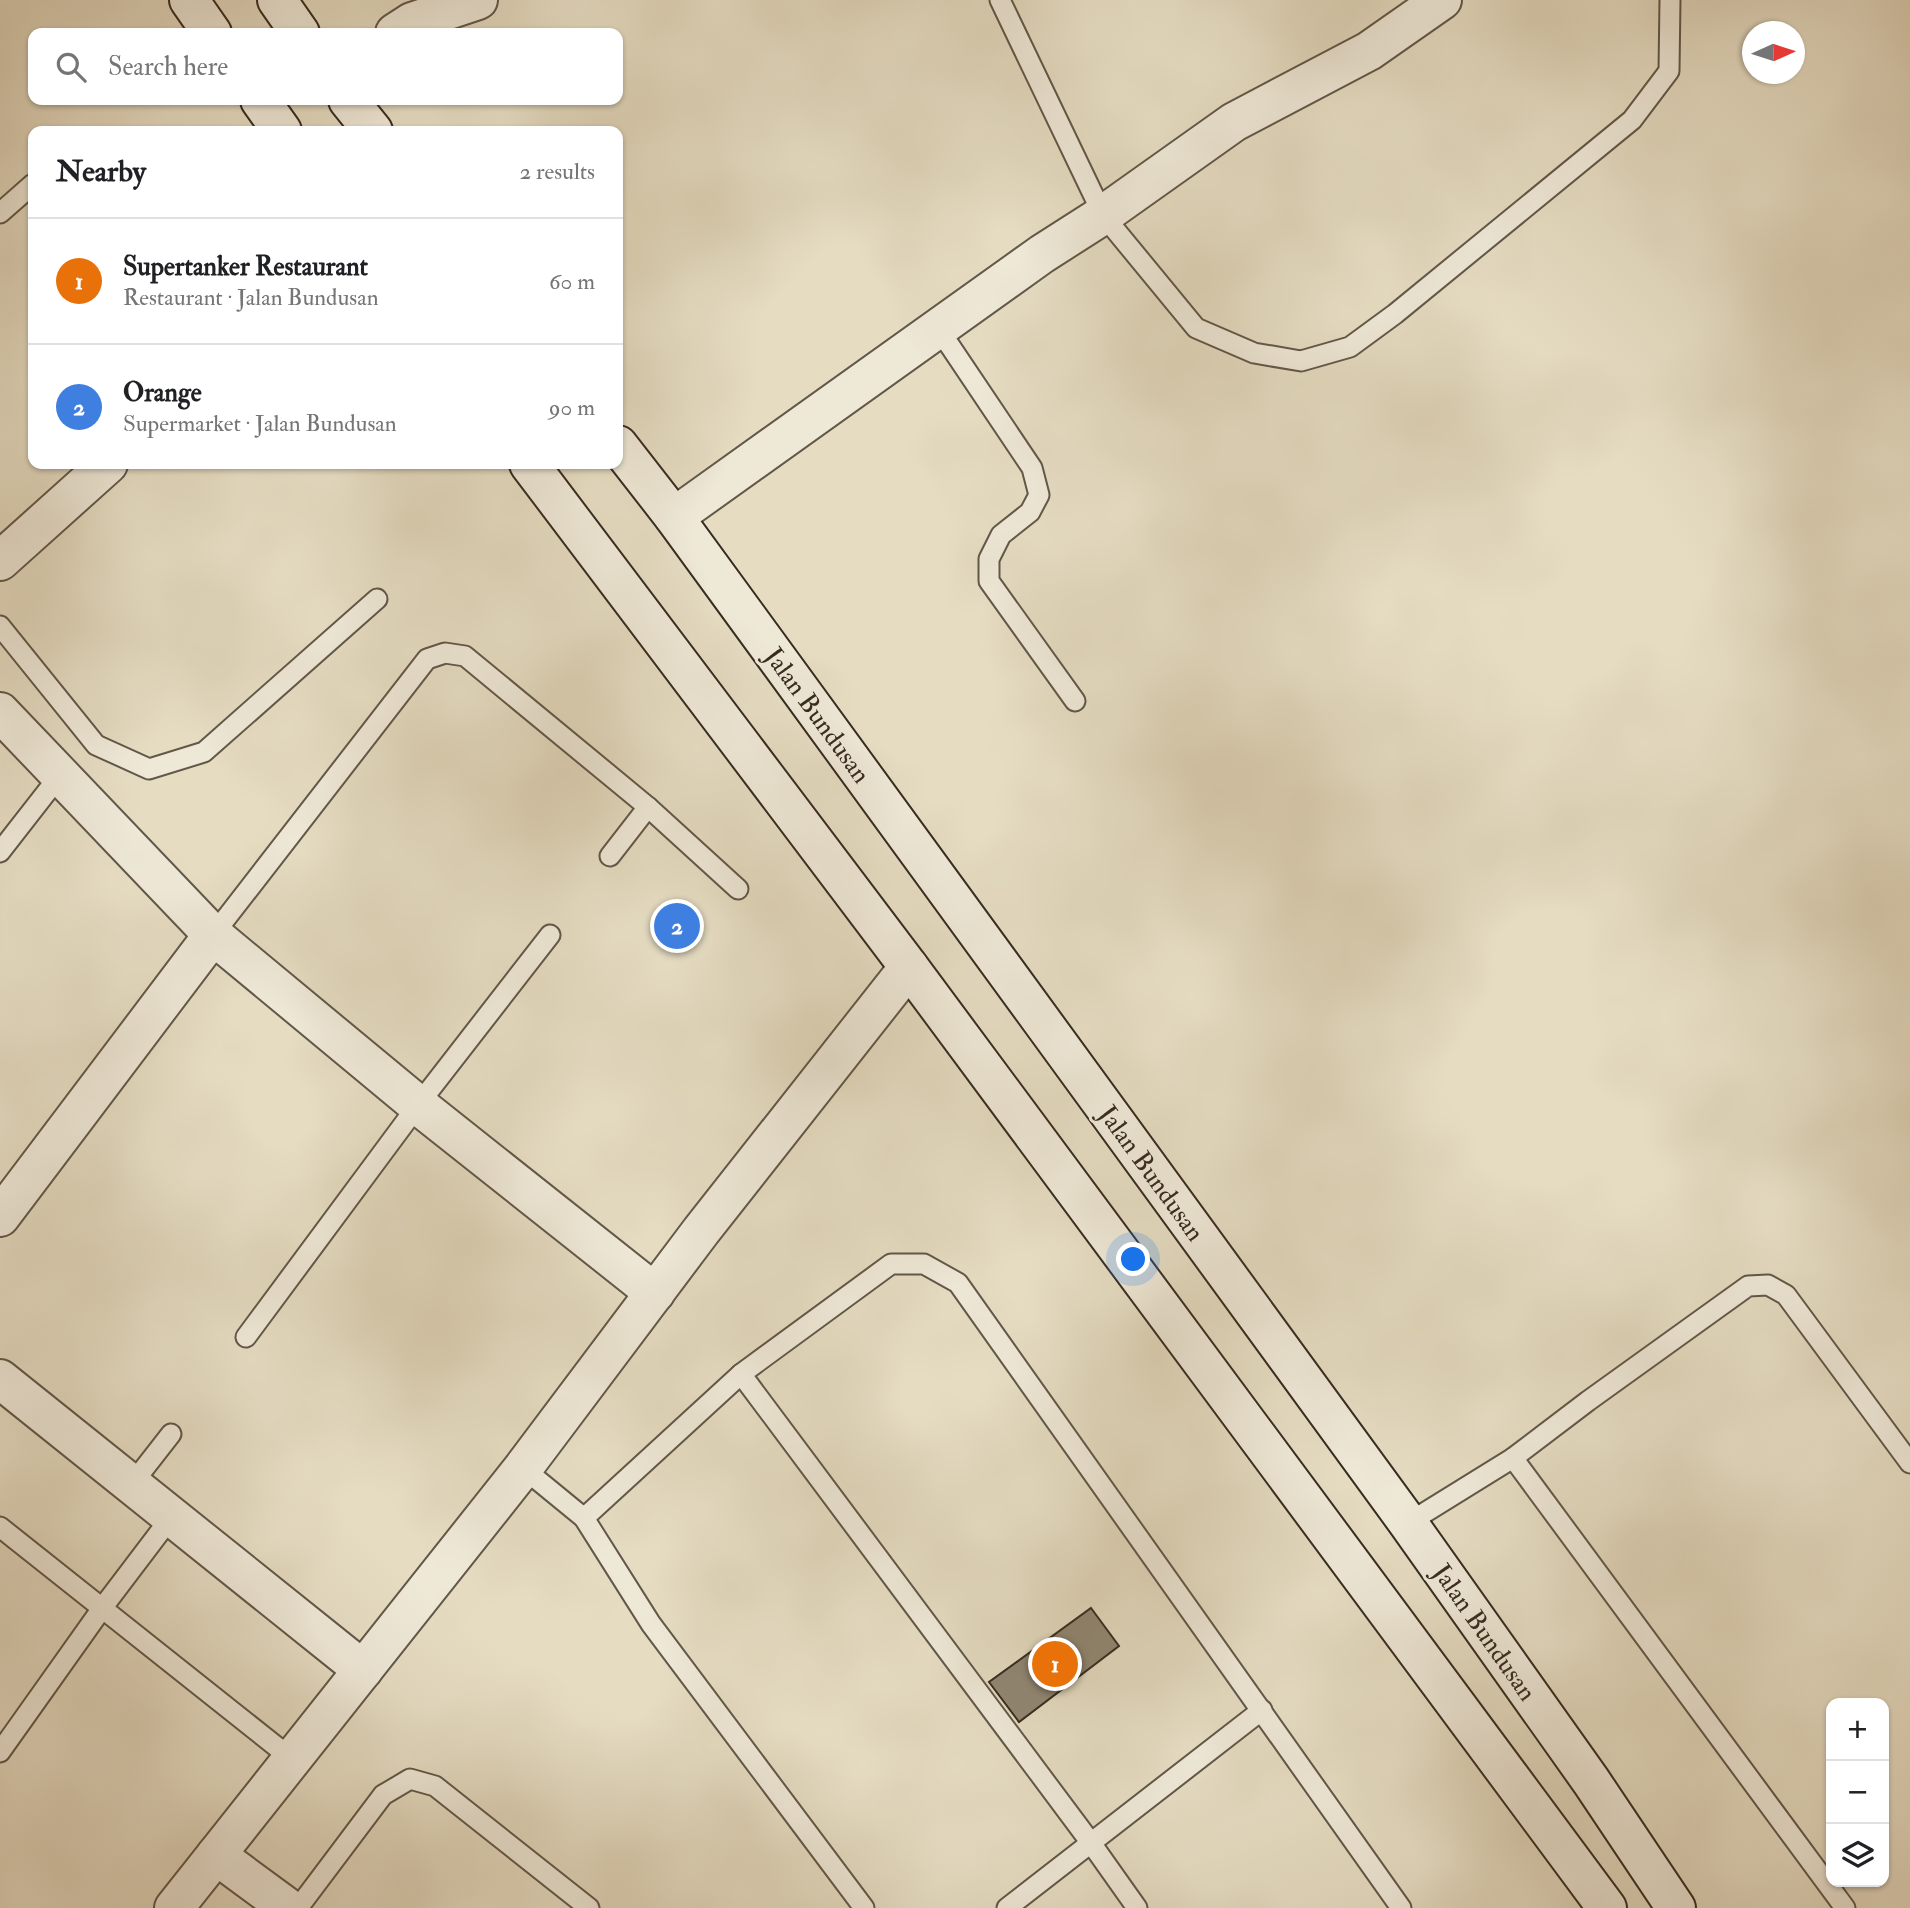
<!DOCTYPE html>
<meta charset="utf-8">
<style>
:root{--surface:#fff;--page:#f6f6f6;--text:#202124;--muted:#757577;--line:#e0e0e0;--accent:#0f766e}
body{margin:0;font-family:"IM FELL Double Pica",serif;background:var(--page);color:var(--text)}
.controls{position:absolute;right:21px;bottom:21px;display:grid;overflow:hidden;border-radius:14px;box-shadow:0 2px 5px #0004}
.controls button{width:63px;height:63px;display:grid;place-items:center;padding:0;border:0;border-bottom:2px solid var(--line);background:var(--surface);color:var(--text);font:35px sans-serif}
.compass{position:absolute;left:1742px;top:21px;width:63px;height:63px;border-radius:50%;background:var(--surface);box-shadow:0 2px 5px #0004;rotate:87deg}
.you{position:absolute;left:1134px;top:1260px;width:24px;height:24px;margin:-18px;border:5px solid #fff;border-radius:50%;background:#1a73e8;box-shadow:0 0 0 10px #1a73e833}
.badge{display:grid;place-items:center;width:46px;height:46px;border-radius:50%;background:var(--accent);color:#fff;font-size:23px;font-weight:700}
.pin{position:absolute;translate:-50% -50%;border:4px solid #fff;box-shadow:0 2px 7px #0006}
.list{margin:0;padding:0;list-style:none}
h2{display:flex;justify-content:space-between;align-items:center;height:91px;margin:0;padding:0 28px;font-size:30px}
h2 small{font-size:23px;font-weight:400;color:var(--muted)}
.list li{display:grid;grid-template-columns:46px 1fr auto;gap:21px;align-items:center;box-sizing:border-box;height:126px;padding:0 28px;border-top:2px solid var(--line)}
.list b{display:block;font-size:26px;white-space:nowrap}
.list p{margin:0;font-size:23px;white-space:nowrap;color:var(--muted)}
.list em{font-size:23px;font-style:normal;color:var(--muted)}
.icon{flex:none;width:38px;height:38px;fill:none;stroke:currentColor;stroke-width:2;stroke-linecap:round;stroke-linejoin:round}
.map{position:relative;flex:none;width:1910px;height:1908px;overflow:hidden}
.search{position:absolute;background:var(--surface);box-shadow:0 2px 5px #0004;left:28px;top:28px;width:595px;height:77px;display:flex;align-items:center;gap:18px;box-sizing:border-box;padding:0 24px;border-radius:14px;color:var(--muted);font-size:26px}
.panel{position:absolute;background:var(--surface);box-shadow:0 2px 5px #0004;left:28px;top:126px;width:595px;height:343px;border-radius:14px}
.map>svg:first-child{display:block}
.building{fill:#918774;stroke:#372b20;stroke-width:2}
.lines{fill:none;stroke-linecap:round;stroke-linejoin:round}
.service-casing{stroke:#625748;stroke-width:23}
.minor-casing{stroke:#625748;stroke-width:42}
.secondary-casing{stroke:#372b20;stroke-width:42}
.service{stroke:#eee8d7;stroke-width:19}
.minor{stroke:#eee8d7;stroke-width:38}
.secondary{stroke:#eee8d7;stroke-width:38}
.labels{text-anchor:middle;stroke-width:6;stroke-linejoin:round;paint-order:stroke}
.street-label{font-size:26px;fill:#372b20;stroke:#eee8d7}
</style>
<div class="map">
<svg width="1910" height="1908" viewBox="0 0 1910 1908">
<rect width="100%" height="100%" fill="#e5dcc2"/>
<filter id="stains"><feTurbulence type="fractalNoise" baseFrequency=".00286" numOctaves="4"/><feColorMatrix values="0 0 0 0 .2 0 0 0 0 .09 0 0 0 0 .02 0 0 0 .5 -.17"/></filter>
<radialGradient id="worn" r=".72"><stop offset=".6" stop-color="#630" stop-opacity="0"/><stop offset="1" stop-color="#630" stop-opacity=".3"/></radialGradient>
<g class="building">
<polygon points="675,904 699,926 677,949 655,927"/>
<polygon points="1091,1608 1119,1646 1019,1722 989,1682"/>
</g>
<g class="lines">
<g class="service-casing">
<g id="service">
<polyline points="1000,0 1103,215 1196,328 1254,353 1301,361 1350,347 1395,314 1632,120 1669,71 1670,0"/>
<polyline points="0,213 33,184"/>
<polyline points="938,328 1032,468 1039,495 1030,512 1001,535 989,559 989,581 1075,701"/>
<polyline points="0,626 96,745 149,769 204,752 377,599"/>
<polyline points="0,852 60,775"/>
<polyline points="610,856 648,807"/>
<polyline points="213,935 427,659 445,653 465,656 648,807 738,889"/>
<polyline points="246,1337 418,1105 550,935"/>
<polyline points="741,1374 1091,1843 1137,1908"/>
<polyline points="1513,1458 1845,1908"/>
<polyline points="523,1468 584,1518 651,1624 864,1908"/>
<polyline points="132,1484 171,1434"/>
<polyline points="584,1518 741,1374 891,1264 924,1264 958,1283 1401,1908"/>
<polyline points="1408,1523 1513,1458 1588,1401 1748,1286 1768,1285 1786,1295 1910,1463"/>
<polyline points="0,1527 292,1759"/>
<polyline points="0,1752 103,1607 172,1516"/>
<polyline points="298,1908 383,1795 410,1779 435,1786 589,1908"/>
<polyline points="1007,1908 1262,1710"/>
</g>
</g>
<g class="minor-casing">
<g id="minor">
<polyline points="395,33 412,22 478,0"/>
<polyline points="674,517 1042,254 1103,215 1234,122 1369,51 1442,0"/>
<polyline points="0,561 108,464"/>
<polyline points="0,712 213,935 418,1105 655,1293"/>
<polyline points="0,1217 213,935"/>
<polyline points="0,1379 363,1670"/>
<polyline points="216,1855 288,1908"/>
<polyline points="174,1908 523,1468 701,1231 909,967"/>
</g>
</g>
<g class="secondary-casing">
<g id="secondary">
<polyline points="189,0 212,33"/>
<polyline points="277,0 300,33"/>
<polyline points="260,100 282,131"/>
<polyline points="348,100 373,131"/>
<polyline points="618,445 674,517 1408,1523 1591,1781 1676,1908"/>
<polyline points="529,464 909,967 1607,1908"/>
</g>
</g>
<use href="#service" class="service"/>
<use href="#minor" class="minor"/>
<use href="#secondary" class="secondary"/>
</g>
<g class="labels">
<g class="street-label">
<text transform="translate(818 715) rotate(54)" y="9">Jalan Bundusan</text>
<text transform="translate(1152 1173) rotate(54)" y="9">Jalan Bundusan</text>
<text transform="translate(1485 1632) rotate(55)" y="9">Jalan Bundusan</text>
</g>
</g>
<rect width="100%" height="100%" filter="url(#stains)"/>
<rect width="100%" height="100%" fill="url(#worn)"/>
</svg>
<div class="controls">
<button>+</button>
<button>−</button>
<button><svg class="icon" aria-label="layers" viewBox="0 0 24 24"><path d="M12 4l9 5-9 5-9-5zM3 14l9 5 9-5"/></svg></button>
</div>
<svg class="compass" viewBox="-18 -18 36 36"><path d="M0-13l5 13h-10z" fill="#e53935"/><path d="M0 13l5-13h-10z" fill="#757577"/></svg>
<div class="you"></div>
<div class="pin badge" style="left:1055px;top:1664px;background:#e8710a">1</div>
<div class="pin badge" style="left:677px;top:926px;background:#3f7fe0">2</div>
<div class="search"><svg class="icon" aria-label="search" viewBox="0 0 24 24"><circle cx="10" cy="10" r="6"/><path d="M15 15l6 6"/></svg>Search here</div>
<section class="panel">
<h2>Nearby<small>2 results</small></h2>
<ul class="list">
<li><span class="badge" style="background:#e8710a">1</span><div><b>Supertanker Restaurant</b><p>Restaurant · Jalan Bundusan</p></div><em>60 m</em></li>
<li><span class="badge" style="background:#3f7fe0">2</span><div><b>Orange</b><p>Supermarket · Jalan Bundusan</p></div><em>90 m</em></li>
</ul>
</section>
</div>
